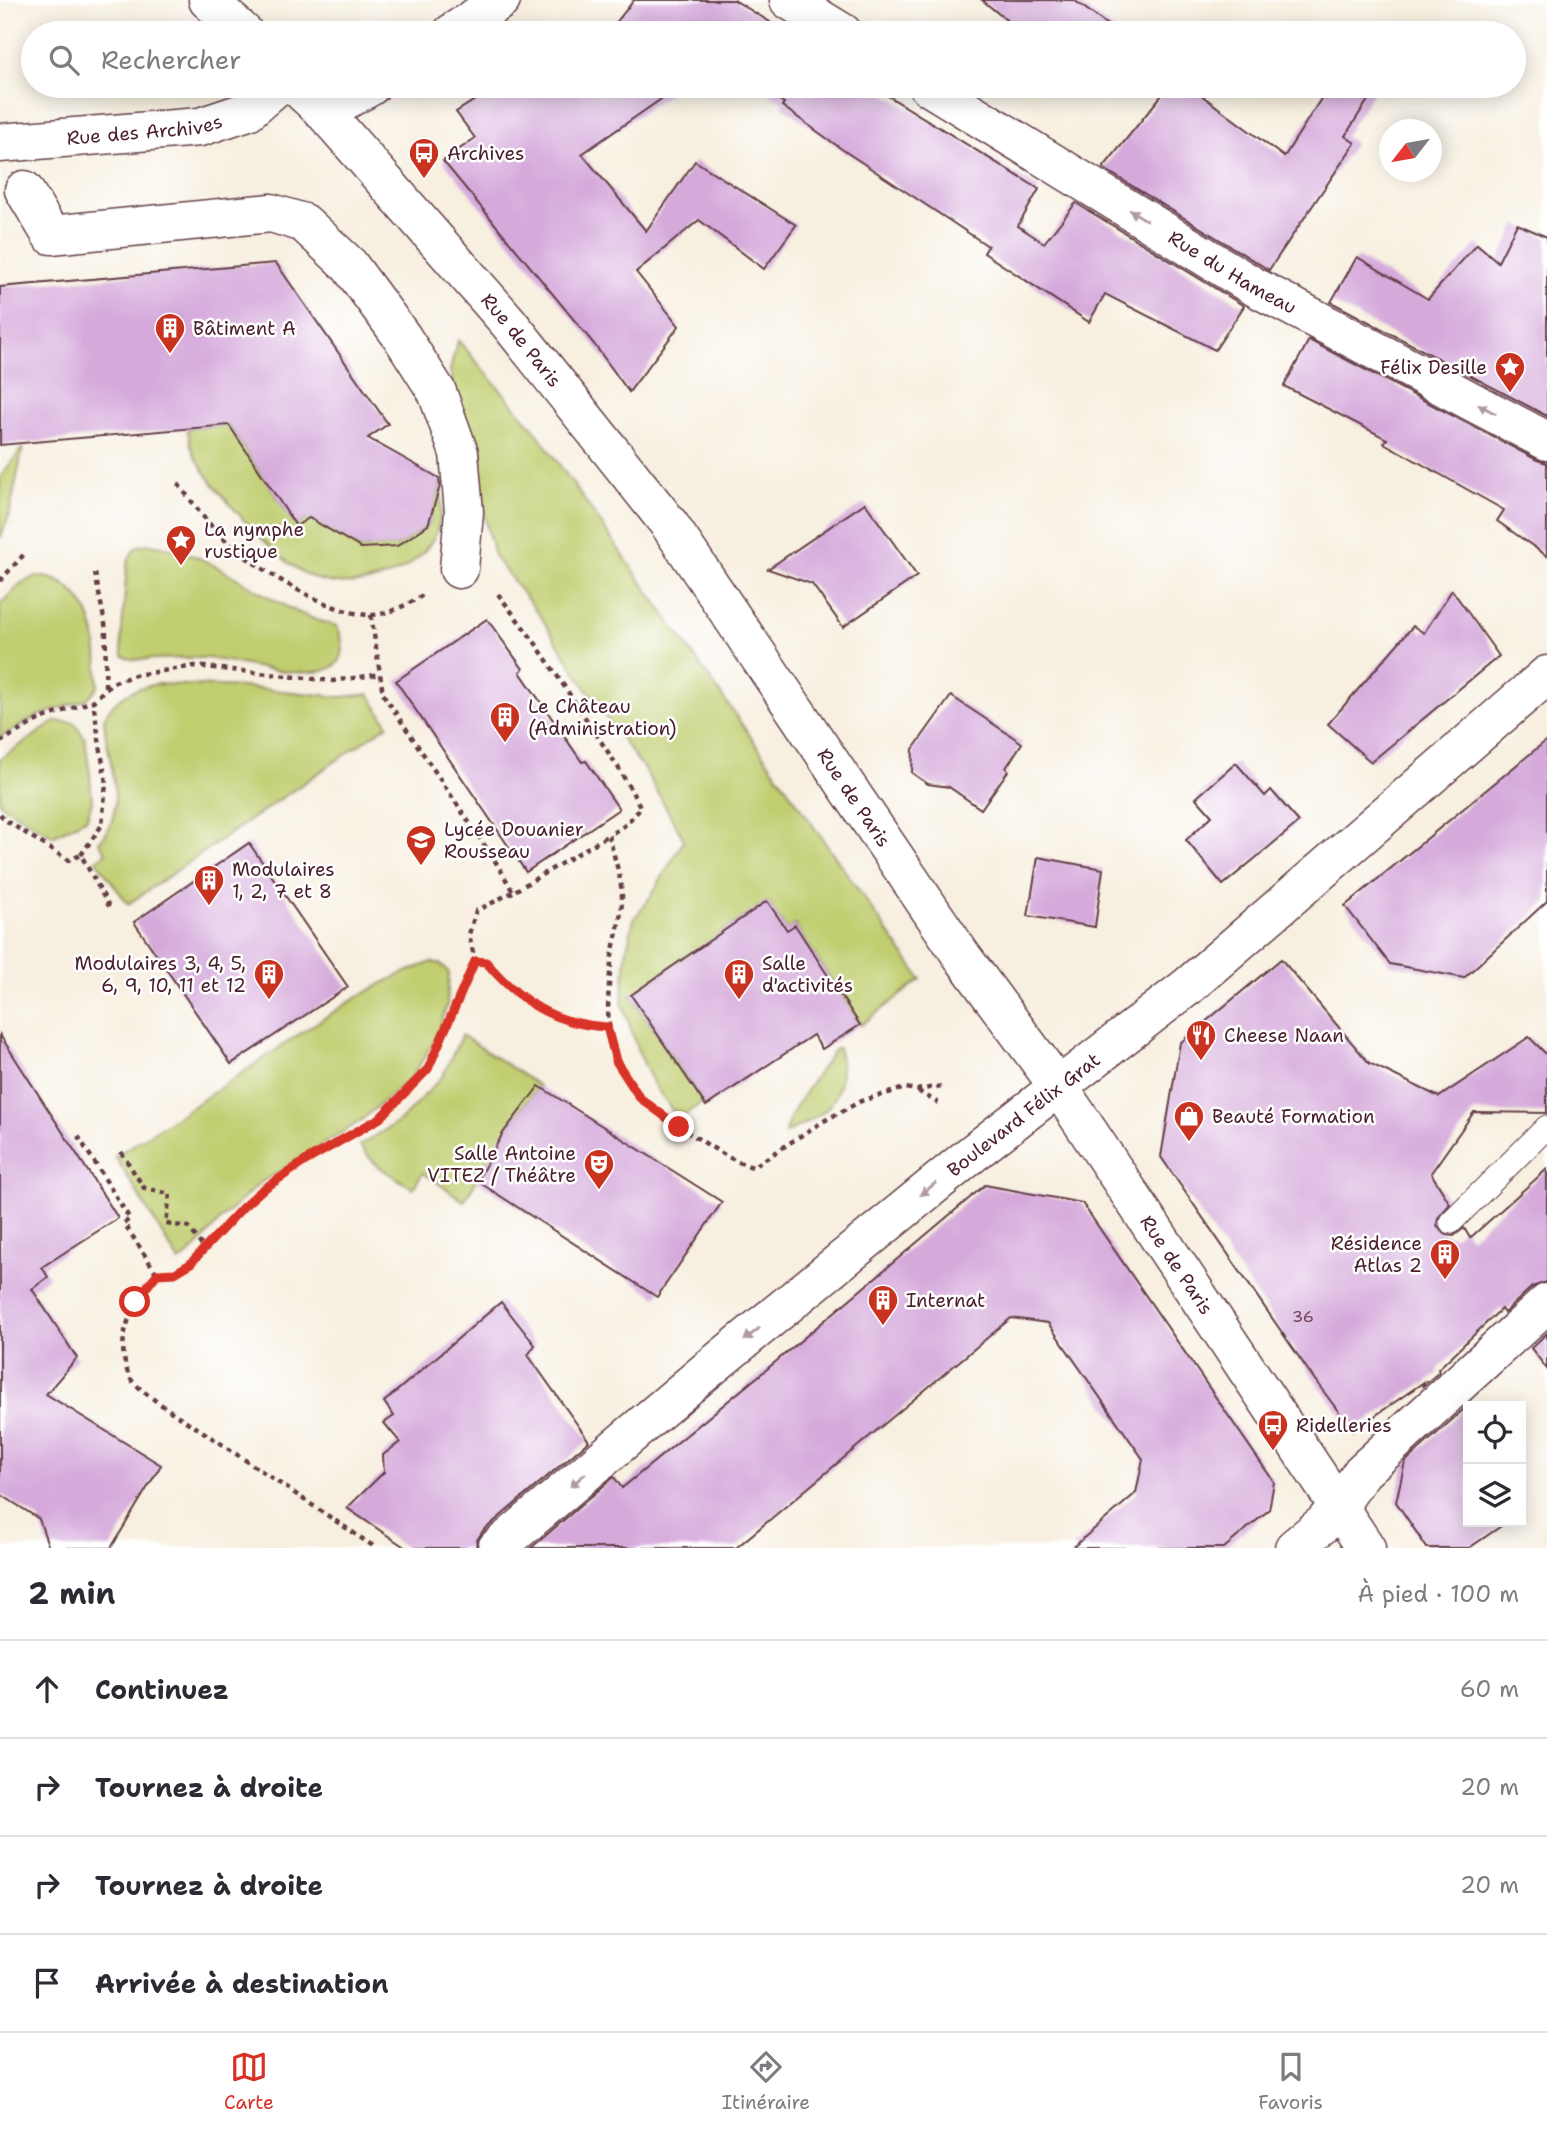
<!DOCTYPE html>
<html lang="fr">
<meta charset="utf-8">
<style>
:root{--surface:#fff;--page:#f2f2f3;--text:#2b2b33;--muted:#7c7c81;--line:#e1e1e2;--accent:#d93025}
body{margin:0;font-family:"Shantell Sans",sans-serif;background:var(--page);color:var(--text)}
.controls{position:absolute;right:21px;bottom:21px;display:grid;overflow:hidden;border-radius:0px;box-shadow:0 4px 18px #0003}
.controls button{width:63px;height:63px;display:grid;place-items:center;padding:0;border:0;border-bottom:2px solid var(--line);background:var(--surface);color:var(--text);font:35px sans-serif}
.compass{position:absolute;left:1379px;top:119px;width:63px;height:63px;border-radius:50%;background:var(--surface);box-shadow:0 4px 18px #0003;rotate:239deg}
.stop{position:absolute;width:21px;height:21px;margin:-16px;border:5px solid #d93025;border-radius:50%;background:#fff}
.stop.end{background:#d93025;border-color:#fff;box-shadow:0 2px 7px #0008}
.list{margin:0;padding:0;list-style:none}
h2{display:flex;justify-content:space-between;align-items:center;height:91px;margin:0;padding:0 28px;font-size:30px}
h2 small{font-size:23px;font-weight:400;color:var(--muted)}
.list li{display:grid;grid-template-columns:46px 1fr auto;gap:21px;align-items:center;box-sizing:border-box;height:98px;padding:0 28px;border-top:2px solid var(--line)}
.list b{display:block;font-size:26px;white-space:nowrap}
.list em{font-size:23px;font-style:normal;color:var(--muted)}
.icon{flex:none;width:38px;height:38px;fill:none;stroke:currentColor;stroke-width:2;stroke-linecap:round;stroke-linejoin:round}
.map{position:relative;flex:none;width:1547px;height:1548px;overflow:hidden}
.search{position:absolute;background:var(--surface);box-shadow:0 4px 18px #0003;left:21px;right:21px;top:21px;height:77px;display:flex;align-items:center;gap:18px;box-sizing:border-box;padding:0 24px;border-radius:38px;color:var(--muted);font-size:26px}
.sheet{height:483px;background:var(--surface)}
nav{display:flex;justify-content:space-around;align-items:center;box-sizing:border-box;height:98px;border-top:2px solid var(--line);background:var(--surface);font-size:19px;color:var(--muted)}
nav a{display:grid;justify-items:center;gap:4px}
nav .on{color:var(--accent)}
.map>svg:first-child{display:block}
.green{fill:#c0ce6f;stroke:#85764d;stroke-width:2}
.building{fill:#d5aadb}
.lines{fill:none;stroke-linecap:round;stroke-linejoin:round}
.lane-casing{stroke:#643e46;stroke-width:25}
.street-casing{stroke:#643e46;stroke-width:41}
.secondary-casing{stroke:#643e46;stroke-width:41}
.path{stroke:#643e46;stroke-width:4.5;stroke-dasharray:5 5;stroke-linecap:butt}
.lane{stroke:#fff;stroke-width:23}
.street{stroke:#fff;stroke-width:38}
.secondary{stroke:#fff;stroke-width:38}
.oneway{fill:#ae9aa0}
.route{stroke:#d93025;stroke-width:9}
.labels{text-anchor:middle;stroke-width:5;stroke-linejoin:round;paint-order:stroke}
.number-label{font-size:16px;fill:#6d4257}
.street-label{font-size:19px;fill:#4a1f2b;stroke:#fff}
.poi-label{font-size:19px;fill:#4a1f2b;stroke:#fff;text-anchor:start}
</style>
<div class="map">
<svg width="1547" height="1548" viewBox="0 0 1547 1548">
<rect width="100%" height="100%" fill="#fff"/>
<filter id="ink" filterUnits="userSpaceOnUse"><feTurbulence type="fractalNoise" baseFrequency=".0143" numOctaves="2"/><feDisplacementMap in="SourceGraphic" scale="14" xChannelSelector="R" yChannelSelector="G"/><feConvolveMatrix kernelMatrix="1 2 1 2 8 2 1 2 1" color-interpolation-filters="sRGB"/></filter>
<filter id="wash" filterUnits="userSpaceOnUse"><feTurbulence type="fractalNoise" baseFrequency=".00686" numOctaves="4" result="noise"/><feDisplacementMap in="SourceGraphic" scale="28" xChannelSelector="R" yChannelSelector="G"/><feGaussianBlur stdDeviation="1.57" result="paint"/><feColorMatrix in="noise" values="0 0 0 0 0 0 0 0 0 0 0 0 0 0 0 0 0 1.4 0 .05"/><feComposite in="paint" operator="in"/></filter>
<g filter="url(#wash)">
<rect width="100%" height="100%" fill="#f7efdf"/>
<g class="green">
<polygon points="458,340 535,430 921,979 861,1025 795,925 787,930 767,902 631,995 703,1102 684,1115 673,1111 654,1085 638,1051 622,1002 627,948 634,919 649,899 684,840 646,772 596,704 541,617 494,556 450,370"/>
<path d="M229,425L296,526L309,518L361,548L397,546L428,525L442,479C441,497 443,522 434,537C412,579 348,595 307,575C274,558 206,483 192,449C190,443 189,435 187,429Z"/>
<polygon points="23,447 9,516 0,539 0,477"/>
<path d="M149,544C210,550 256,597 311,618C319,621 328,623 337,626C371,704 243,661 207,658C182,657 156,660 131,659L123,656L121,643L127,565C131,551 135,545 149,544Z"/>
<path d="M36,576C43,577 52,578 58,581C98,603 98,647 98,687L87,699L38,716L0,737V605L20,584Z"/>
<path d="M158,684L243,687L341,697L369,694L388,725L128,904L96,860L106,853L99,842C131,809 106,759 104,719C114,696 134,688 158,684Z"/>
<polygon points="56,721 75,723 85,739 90,774 92,801 87,818 53,836 0,804 0,759"/>
<path d="M432,962L441,964L449,973L447,1005L435,1039L412,1077L359,1122L260,1183L222,1218L193,1251L179,1262L115,1156C176,1119 236,1077 295,1037C339,1008 382,979 432,962Z"/>
<path d="M462,1035L539,1086L507,1128L464,1201L423,1173L413,1188C393,1176 372,1166 360,1145L400,1121L442,1077Z"/>
<path d="M838,1048C841,1056 841,1062 841,1070C840,1110 817,1117 785,1133C788,1112 821,1070 834,1050Z"/>
</g>
<g id="blocks">
<g class="building">
<polygon points="634,0 734,0 770,22 755,33 608,33"/>
<polygon points="982,0 1074,0 1118,33 1022,33"/>
<polygon points="497,86 680,86 582,154 646,231 695,161 796,225 764,269 699,220 636,272 679,326 629,392 594,344 443,161 475,138 456,112"/>
<polygon points="758,86 872,86 1039,189 1018,226 1044,243 1076,203 1244,306 1215,350 1105,294 1089,322 984,253 988,246 843,150 782,106 784,103"/>
<polygon points="1169,86 1189,86 1284,157 1329,86 1377,86 1345,136 1355,143 1269,270 1103,168"/>
<polygon points="1517,224 1547,237 1547,416 1331,302 1357,257 1428,299 1477,244 1498,262"/>
<polygon points="276,263 388,424 368,438 439,478 440,486 428,525 397,546 361,548 309,518 296,526 229,425 0,445 0,287"/>
<polygon points="1309,340 1537,460 1547,463 1547,556 1497,521 1504,510 1384,443 1387,439 1284,386"/>
<polygon points="865,503 917,576 843,627 812,584 768,569"/>
<polygon points="1452,590 1499,656 1371,762 1328,724 1413,626 1424,633"/>
<polygon points="487,619 523,669 520,672 582,762 586,761 619,809 526,872 396,681"/>
<polygon points="951,696 1022,743 1006,768 1008,771 981,809 949,787 928,784 912,773 913,749"/>
<polygon points="1547,740 1547,901 1464,978 1390,964 1345,906"/>
<polygon points="1236,763 1265,796 1271,790 1299,822 1223,885 1186,840 1212,816 1196,798"/>
<polygon points="249,843 348,987 231,1064 134,922"/>
<polygon points="1038,857 1103,869 1095,927 1028,916"/>
<polygon points="767,901 787,930 795,925 860,1025 822,1049 813,1035 706,1106 631,995"/>
<polygon points="1281,959 1369,1063 1439,1097 1529,1037 1547,1055 1547,1113 1474,1112 1431,1173 1450,1204 1438,1218 1437,1225 1441,1231 1447,1235 1454,1236 1464,1228 1470,1238 1547,1169 1547,1282 1532,1287 1504,1313 1501,1309 1438,1369 1439,1372 1422,1387 1424,1382 1353,1431 1312,1376 1161,1157 1180,1043"/>
<polygon points="0,1035 118,1218 42,1267 48,1277 32,1289 77,1358 46,1394 161,1465 111,1548 49,1548 39,1519 0,1494"/>
<polygon points="539,1086 722,1202 657,1297 477,1181 503,1133"/>
<polygon points="985,1185 1082,1203 1274,1482 1269,1510 1224,1548 1072,1548 1136,1493 1143,1459 1048,1323 1011,1318 736,1548 531,1548 614,1477 622,1488 767,1369"/>
<polygon points="501,1302 535,1345 528,1355 589,1441 483,1531 477,1540 476,1548 406,1548 347,1508 384,1472 383,1455 400,1442 384,1423 394,1416 384,1402"/>
<polygon points="1547,1333 1547,1369 1531,1348"/>
<polygon points="1464,1409 1468,1415 1468,1522 1507,1522 1469,1548 1427,1548 1396,1502 1405,1462"/>
</g>
</g>
</g>
<g filter="url(#ink)">
<use href="#blocks" fill-opacity="0" stroke="#643e46" stroke-width="2"/>
<g class="lines">
<g class="lane-casing">
<polyline id="lane" points="1451,1222 1547,1127"/>
</g>
<g class="street-casing">
<g id="street">
<polyline points="789,0 843,33"/>
<polyline points="452,33 501,0"/>
<path id="s1" d="M928,86L1253,286L1547,441"/>
<polyline points="324,112 371,86"/>
<path id="s2" d="M0,143L200,127L248,111L277,86"/>
<polyline points="24,190 51,235 271,213 304,223 349,265 402,337 437,392 459,453 464,512 459,569"/>
<polyline points="1294,1548 1323,1524 1338,1507 1362,1472 1547,1303"/>
</g>
</g>
<g class="secondary-casing">
<g id="secondary">
<polyline points="208,0 244,33"/>
<path id="s3" d="M296,86L324,112L508,322L669,524L961,955L1058,1086L1366,1548"/>
<path id="s4" d="M497,1548L705,1372L972,1154L1187,987L1547,675"/>
</g>
</g>
<g class="path">
<path d="M178,484C192,501 204,519 219,534C248,564 327,613 368,615C386,616 409,604 423,595"/>
<polyline points="95,573 106,629 105,690"/>
<polyline points="0,581 26,552"/>
<path d="M498,594L536,644L618,767L641,808L624,826L609,835C613,855 622,878 622,898C622,917 615,937 612,956C601,1041 610,1087 687,1132C708,1144 730,1161 753,1167L822,1122L861,1101L905,1088L917,1090L942,1086"/>
<polyline points="371,615 383,694 499,867 513,892 609,835"/>
<polyline points="0,742 40,719 93,701 112,683 135,675 195,666 333,681 380,674"/>
<polyline points="0,814 5,820 68,860 81,855 111,910"/>
<polyline points="81,855 102,825 106,783 93,701"/>
<path d="M513,892L476,911L469,934L475,961L486,962C520,1002 554,1025 608,1027"/>
<polyline points="918,1091 938,1103"/>
<path d="M78,1136L130,1219L124,1223L157,1274C133,1305 113,1336 129,1376C134,1389 187,1422 202,1431C260,1470 318,1509 376,1548"/>
<polyline points="121,1152 144,1188 170,1194 166,1224 189,1227 204,1249"/>
<polyline points="157,1274 175,1273 190,1264 243,1207 262,1190 307,1160 380,1118 428,1069 475,961"/>
</g>
<use href="#lane" class="lane"/>
<use href="#street" class="street"/>
<use href="#secondary" class="secondary"/>
</g>
<defs><path id="oneway-solid" d="M-6-.8H1V-3.2L6.5 0L1 3.2V.8H-6Z" transform="scale(1.75)"/></defs>
<g class="oneway">
<use href="#oneway-solid" transform="translate(1138 215) rotate(-148)"/>
<use href="#oneway-solid" transform="translate(1487 409) rotate(-152)"/>
<use href="#oneway-solid" transform="translate(928 1189) rotate(141)"/>
<use href="#oneway-solid" transform="translate(752 1334) rotate(141)"/>
<use href="#oneway-solid" transform="translate(578 1480) rotate(140)"/>
</g>
</g>
<g class="lines" filter="url(#ink)">
<path class="route" d="M135,1302L157,1274L175,1273L190,1264L243,1207L262,1190L307,1160L380,1118L428,1069L475,961L486,962C520,1002 554,1024 607,1027L616,1061L640,1098L679,1127"/>
</g>
<defs>
<g id="bus-pin" transform="scale(1.575)"><path d="M0 17L-7.5 6A9.5 9.5 0 1 1 7.5 6Z" fill="#c8321e" stroke="#fff"/><path d="M-5-6H5V4H4V6H2V4H-2V6H-4V4H-5ZM-3.5-4V0h7V-4ZM-3.5 1.2v1.5H-2V1.2ZM2 1.2v1.5H3.5V1.2Z" fill="#fff"/></g>
<g id="building-pin" transform="scale(1.575)"><path d="M0 17L-7.5 6A9.5 9.5 0 1 1 7.5 6Z" fill="#c8321e" stroke="#fff"/><path d="M-4-6H4V6H1V3H-1V6H-4ZM-2.5-4.3h1.7v1.8h-1.7ZM.8-4.3h1.7v1.8H.8ZM-2.5-1h1.7V.8h-1.7ZM.8-1h1.7V.8H.8Z" fill="#fff"/></g>
<g id="sight-pin" transform="scale(1.575)"><path d="M0 17L-7.5 6A9.5 9.5 0 1 1 7.5 6Z" fill="#c8321e" stroke="#fff"/><path d="M0-6L1.8-2.2L6-1.7L2.9 1.2L3.7 5.4L0 3.3L-3.7 5.4L-2.9 1.2L-6-1.7L-1.8-2.2Z" fill="#fff"/></g>
<g id="school-pin" transform="scale(1.575)"><path d="M0 17L-7.5 6A9.5 9.5 0 1 1 7.5 6Z" fill="#c8321e" stroke="#fff"/><path d="M0-5L7-2L0 1L-7-2ZM-4 1L0 2.5L4 1V4Q0 6-4 4Z" fill="#fff"/></g>
<g id="restaurant-pin" transform="scale(1.575)"><path d="M0 17L-7.5 6A9.5 9.5 0 1 1 7.5 6Z" fill="#c8321e" stroke="#fff"/><path d="M-5-6h1v4h1v-4h1v4h1v-4h1v5L-1.5 .5V6h-2V.5L-5-1ZM5-6V6H3V1.5H1.5Q1.5-4 5-6Z" fill="#fff"/></g>
<g id="shop-pin" transform="scale(1.575)"><path d="M0 17L-7.5 6A9.5 9.5 0 1 1 7.5 6Z" fill="#c8321e" stroke="#fff"/><path d="M-5-2.5h2.3a2.7 3.5 0 0 1 5.4 0H5L5.5 6h-11ZM-1.5-2.5h3a1.5 2.3 0 0 0-3 0Z" fill="#fff"/></g>
<g id="theatre-pin" transform="scale(1.575)"><path d="M0 17L-7.5 6A9.5 9.5 0 1 1 7.5 6Z" fill="#c8321e" stroke="#fff"/><path d="M-5-5.5Q0-4 5-5.5V0Q5 5 0 6Q-5 5-5 0ZM-3.3-2.5H-1v1.5H-3.3ZM1-2.5H3.3v1.5H1ZM-2.8 1Q0 5.5 2.8 1Z" fill="#fff"/></g>
</defs>
<g fill-rule="evenodd">
<use href="#bus-pin" x="424" y="153"/>
<use href="#building-pin" x="170" y="328"/>
<use href="#sight-pin" x="1510" y="367"/>
<use href="#sight-pin" x="181" y="540"/>
<use href="#building-pin" x="505" y="717"/>
<use href="#school-pin" x="421" y="840"/>
<use href="#building-pin" x="209" y="880"/>
<use href="#building-pin" x="269" y="974"/>
<use href="#building-pin" x="739" y="974"/>
<use href="#restaurant-pin" x="1201" y="1035"/>
<use href="#shop-pin" x="1189" y="1116"/>
<use href="#theatre-pin" x="599" y="1164"/>
<use href="#building-pin" x="1445" y="1254"/>
<use href="#building-pin" x="883" y="1300"/>
<use href="#bus-pin" x="1273" y="1425"/>
</g>
<g class="labels">
<g class="number-label">
<text x="1303" y="1322">36</text>
</g>
<g class="street-label">
<text dy="7" stroke="none"><textPath href="#s2" startOffset="145">Rue des Archives</textPath></text>
<text dy="7" stroke="none"><textPath href="#s1" startOffset="357">Rue du Hameau</textPath></text>
<text dy="7" stroke="none"><textPath href="#s3" startOffset="340">Rue de Paris</textPath></text>
<text dy="7" stroke="none"><textPath href="#s3" startOffset="906">Rue de Paris</textPath></text>
<text dy="7" stroke="none"><textPath href="#s4" startOffset="682">Boulevard Félix Grat</textPath></text>
<text dy="7" stroke="none"><textPath href="#s3" startOffset="1474">Rue de Paris</textPath></text>
</g>
<g class="poi-label">
<text x="447" y="160">Archives</text>
<text x="193" y="335">Bâtiment A</text>
<text x="1487" y="374" text-anchor="end">Félix Desille</text>
<text x="204" y="536">La nymphe<tspan x="204" dy="22">rustique</tspan></text>
<text x="528" y="713">Le Château<tspan x="528" dy="22">(Administration)</tspan></text>
<text x="444" y="836">Lycée Douanier<tspan x="444" dy="22">Rousseau</tspan></text>
<text x="232" y="876">Modulaires<tspan x="232" dy="22">1, 2, 7 et 8</tspan></text>
<text x="246" y="970" text-anchor="end">Modulaires 3, 4, 5,<tspan x="246" dy="22">6, 9, 10, 11 et 12</tspan></text>
<text x="762" y="970">Salle<tspan x="762" dy="22">d'activités</tspan></text>
<text x="1224" y="1042">Cheese Naan</text>
<text x="1212" y="1123">Beauté Formation</text>
<text x="576" y="1160" text-anchor="end">Salle Antoine<tspan x="576" dy="22">VITEZ / Théâtre</tspan></text>
<text x="1422" y="1250" text-anchor="end">Résidence<tspan x="1422" dy="22">Atlas 2</tspan></text>
<text x="906" y="1307">Internat</text>
<text x="1296" y="1432">Ridelleries</text>
</g>
</g>
</svg>
<div class="controls">
<button><svg class="icon" aria-label="locate" viewBox="0 0 24 24"><circle cx="12" cy="12" r="6"/><path d="M12 2v4M12 18v4M2 12h4M18 12h4"/></svg></button>
<button><svg class="icon" aria-label="layers" viewBox="0 0 24 24"><path d="M12 4l9 5-9 5-9-5zM3 14l9 5 9-5"/></svg></button>
</div>
<svg class="compass" viewBox="-18 -18 36 36"><path d="M0-13l5 13h-10z" fill="#e53935"/><path d="M0 13l5-13h-10z" fill="#7c7c81"/></svg>
<div class="stop" style="left:135px;top:1302px"></div>
<div class="stop end" style="left:679px;top:1127px"></div>
<div class="search"><svg class="icon" aria-label="search" viewBox="0 0 24 24"><circle cx="10" cy="10" r="6"/><path d="M15 15l6 6"/></svg>Rechercher</div>
</div>
<section class="sheet">
<h2>2 min<small>À pied · 100 m</small></h2>
<ul class="list">
<li><svg class="icon" aria-label="ahead" viewBox="0 0 24 24"><path d="M12 20V5M6 11l6-6 6 6"/></svg><div><b>Continuez</b></div><em>60 m</em></li>
<li><svg class="icon" aria-label="right" viewBox="0 0 24 24"><path d="M7 20v-9h11M14 6l5 5-5 5"/></svg><div><b>Tournez à droite</b></div><em>20 m</em></li>
<li><svg class="icon" aria-label="right" viewBox="0 0 24 24"><path d="M7 20v-9h11M14 6l5 5-5 5"/></svg><div><b>Tournez à droite</b></div><em>20 m</em></li>
<li><svg class="icon" aria-label="arrive" viewBox="0 0 24 24"><path d="M6 21V4h12l-3 4 3 4H6"/></svg><div><b>Arrivée à destination</b></div></li>
</ul>
</section>
<nav>
<a class="on"><svg class="icon" aria-label="map" viewBox="0 0 24 24"><path d="M3 6l6-2 6 2 6-2v14l-6 2-6-2-6 2zM9 4v14M15 6v14"/></svg>Carte</a>
<a><svg class="icon" aria-label="directions" viewBox="0 0 24 24"><path d="M12 3l9 9-9 9-9-9zM9 14v-3h6M13 9l2 2-2 2"/></svg>Itinéraire</a>
<a><svg class="icon" aria-label="saved" viewBox="0 0 24 24"><path d="M7 4h10v16l-5-4-5 4z"/></svg>Favoris</a>
</nav>
